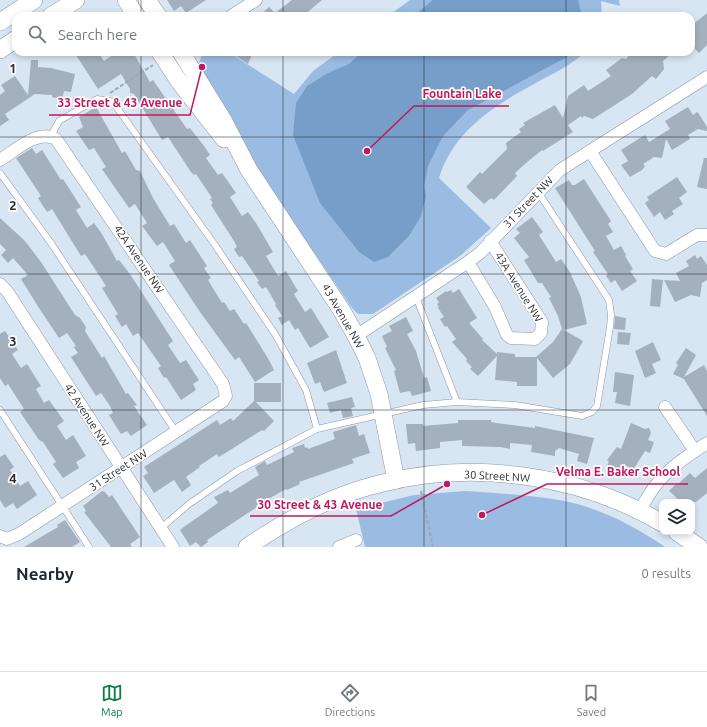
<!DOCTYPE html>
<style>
:root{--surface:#fff;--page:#f6f6f7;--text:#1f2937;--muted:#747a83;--line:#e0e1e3;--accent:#0b8043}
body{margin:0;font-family:Ubuntu,sans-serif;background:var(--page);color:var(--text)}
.controls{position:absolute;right:12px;bottom:12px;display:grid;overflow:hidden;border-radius:8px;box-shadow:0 2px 6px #0003}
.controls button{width:36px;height:36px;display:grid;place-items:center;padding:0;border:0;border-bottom:1px solid var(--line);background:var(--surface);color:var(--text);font:20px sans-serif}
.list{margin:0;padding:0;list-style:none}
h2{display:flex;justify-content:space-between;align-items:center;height:52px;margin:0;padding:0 16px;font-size:17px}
h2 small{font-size:13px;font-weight:400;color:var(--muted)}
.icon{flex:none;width:22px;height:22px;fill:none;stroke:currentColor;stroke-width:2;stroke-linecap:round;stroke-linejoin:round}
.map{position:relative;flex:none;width:707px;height:547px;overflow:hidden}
.search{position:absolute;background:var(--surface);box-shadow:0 2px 6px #0003;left:12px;right:12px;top:12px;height:44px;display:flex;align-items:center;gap:10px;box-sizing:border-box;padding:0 14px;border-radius:12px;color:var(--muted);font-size:15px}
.sheet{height:124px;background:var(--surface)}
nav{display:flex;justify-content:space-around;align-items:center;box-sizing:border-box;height:56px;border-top:1px solid var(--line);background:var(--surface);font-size:11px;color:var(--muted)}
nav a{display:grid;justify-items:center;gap:2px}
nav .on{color:var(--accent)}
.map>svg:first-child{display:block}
.green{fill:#9bbce2}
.water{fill:#769ec9}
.building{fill:#a4b0be}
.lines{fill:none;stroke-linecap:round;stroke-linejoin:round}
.lane-casing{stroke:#8b97a4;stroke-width:7}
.street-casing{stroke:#8b97a4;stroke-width:13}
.secondary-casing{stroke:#8b97a4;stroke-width:18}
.path{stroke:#9ea9b4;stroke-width:2;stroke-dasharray:4 2;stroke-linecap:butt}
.lane{stroke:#fff;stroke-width:6}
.street{stroke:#fff;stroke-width:12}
.secondary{stroke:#fff;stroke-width:17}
.grid{fill:none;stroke:#282d33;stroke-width:1;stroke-opacity:0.55}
.labels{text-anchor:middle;stroke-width:3.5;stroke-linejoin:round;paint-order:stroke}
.street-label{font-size:11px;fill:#282d33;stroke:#fff}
.grid-label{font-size:13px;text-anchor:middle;font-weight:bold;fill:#282d33;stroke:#fff;stroke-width:3.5;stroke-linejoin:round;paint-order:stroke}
.leader{fill:none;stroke:#c2185b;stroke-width:1.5}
.callout-dot{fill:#c2185b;stroke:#fff;stroke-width:1.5}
.callout-label{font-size:12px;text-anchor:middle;font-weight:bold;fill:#c2185b;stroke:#fff;stroke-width:3.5;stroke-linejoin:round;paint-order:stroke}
</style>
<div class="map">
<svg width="707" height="547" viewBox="0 0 707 547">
<rect width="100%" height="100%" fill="#d8e5f3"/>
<g class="green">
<polygon points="410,0 619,0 620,6 601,1 602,16 388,16"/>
<path d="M203,52H228L294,94L313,71L339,52H585C570,66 552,74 534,84C493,106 453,132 439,178L491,228L460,256L373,314H358L352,308C298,229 241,150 199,63Z"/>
<path d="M466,491C504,494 544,495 581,505C611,514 639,529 665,547H365L356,509L414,495Z"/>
</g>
<g class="water">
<polygon points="433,0 578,0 582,16 413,16"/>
<polygon points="362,52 566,52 567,57 468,110 443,136 428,166 424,186 426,196 421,216 409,236 388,257 374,262 359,252 320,203 293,135 296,103 307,86 328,73 349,64"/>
</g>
<g class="building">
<polygon points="167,0 206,0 186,13 181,6 174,11"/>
<polygon points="292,0 322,0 303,16 259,16 269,7 275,13"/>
<polygon points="707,13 707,45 699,53 691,44 691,26"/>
<polygon points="74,52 98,52 104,61 117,52 133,52 150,82 153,80 187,129 190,128 204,146 210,155 206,158 218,175 222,173 236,193 230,197 242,216 248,212 256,223 273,252 266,256 278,276 286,271 298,291 294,294 305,312 311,308 329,337 310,348 298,328 295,330 289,320 282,325 278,318 282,316 275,305 276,304 266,287 262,289 257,282 259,281 242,256 239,257 234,249 237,247 234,241 211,205 213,203 210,199 212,198 196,174 194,175 191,172 168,137 162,140 134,94 130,93 130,89 121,74 98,89"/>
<polygon points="230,52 253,52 248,64"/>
<polygon points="632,52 673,52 663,61 664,69 656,79 652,76 632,94 593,119 584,116 582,118 581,116 568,125 573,132 543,151 542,150 526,163 515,173 517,176 494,200 491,198 484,204 466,187 480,172 482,174 507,149 506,143 521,132 519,129 525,125 523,123 555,105 563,118 568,96 584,85 588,91 611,76 606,70 622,58 626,59"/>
<polygon points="31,60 38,60 38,67 51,68 75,74 71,92 64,91 62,100 52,97 52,95 35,94 5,114 9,120 0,126 0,95 5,91 1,85 15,76 28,95"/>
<polygon points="96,107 122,153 125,151 136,170 140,171 153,198 170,226 174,224 186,243 190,240 207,266 204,268 211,278 208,280 222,303 224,302 230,311 234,309 244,324 246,323 269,360 274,370 255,382 239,357 235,360 200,312 169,265 175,261 163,242 157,246 142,226 147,223 135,204 129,208 102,169 106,167 94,148 89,150 76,131 83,127 79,117"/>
<polygon points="688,107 693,115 697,112 699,114 707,127 707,131 698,129 688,135 690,139 672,150 666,139 662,158 654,157 643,164 645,166 642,170 630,177 621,165 628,161 621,150 645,135 649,142 670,129 665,121"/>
<polygon points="32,148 36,154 42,150 61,180 63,179 81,207 76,210 87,228 94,223 102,234 117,261 119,260 130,274 173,341 168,345 180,363 186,360 199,380 193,384 196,390 181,400 166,377 164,378 158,368 161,366 138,333 133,336 126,324 122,327 115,316 118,314 102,288 106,286 85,254 81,256 52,209 47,212 38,198 41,196 16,158"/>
<polygon points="704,158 707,158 707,189 697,187"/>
<polygon points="677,177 687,192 679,198 683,204 672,211 674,214 665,220 660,212 654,217 645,203 649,200 647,197"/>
<polygon points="584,179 611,221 608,224 613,232 606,236 614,250 621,246 626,255 625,256 633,269 630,271 637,281 622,291 615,280 611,283 606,276 608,274 593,252 595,251 555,188 569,180 572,185 575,185"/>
<polygon points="532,217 543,232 539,235 556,262 561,259 570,272 581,297 587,324 564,330 583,341 570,364 553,378 537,358 537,386 517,386 517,382 495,380 497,356 478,376 470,369 472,367 466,361 467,359 452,342 456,339 447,326 445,327 440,319 444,317 438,308 439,307 437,304 439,302 436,298 446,291 447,292 451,290 453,293 459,289 477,318 469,323 483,339 482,340 497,354 497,352 515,354 515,357 536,357 553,342 562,329 558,316 549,298 551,297 542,283 538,283 524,260 529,257 514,238 520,233 516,229"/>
<polygon points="0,218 25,241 41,262 75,315 80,318 86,327 85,331 102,358 104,356 126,394 128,393 137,405 134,406 147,425 131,436 127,431 121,434 109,415 113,413 110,406 101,393 96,396 71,357 78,353 74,347 76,346 67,333 59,338 39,308 21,279 28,275 13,258 8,263 1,255 6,250 0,244"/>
<polygon points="695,255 697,259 701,256 707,265 707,280 702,283 700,297 691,295 675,302 664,280 680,281 676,273 689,266 686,261"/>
<polygon points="652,279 663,280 660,307 650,306"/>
<polygon points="615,316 626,318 625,330 614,329"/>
<polygon points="406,317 413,331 407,334 416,351 424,378 427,377 431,391 412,396 410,391 400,393 394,371 396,370 385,348 387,347 382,336 392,331 389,326"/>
<polygon points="5,331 18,350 12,354 21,368 27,364 41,386 36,389 44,403 49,400 64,421 57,426 66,440 73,435 86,456 76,462 79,468 63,478 53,464 56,462 43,442 39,440 20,412 24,409 8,384 5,386 0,378 0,334"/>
<polygon points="618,332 631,333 629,345 617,344"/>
<polygon points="653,342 661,360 652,364 656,373 645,378 635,351"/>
<polygon points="686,348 696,355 684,377 704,365 707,371 707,416 684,379 673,374 678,365 676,363"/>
<polygon points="336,350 347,383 324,392 320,382 315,384 307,363"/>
<polygon points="615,372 634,375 630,406 615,403 617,392 613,392"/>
<polygon points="254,383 281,383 281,402 256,402 274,421 264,431 262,430 219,457 217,454 199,466 200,467 186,477 191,485 182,492 174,480 154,493 143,476 148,473 144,467 217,420 220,425 231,418 233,421 254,401"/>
<polygon points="352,397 355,407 351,408 353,416 343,418 341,410 330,413 327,403"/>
<polygon points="458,420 491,420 491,422 496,423 535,428 535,426 594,438 587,464 577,461 579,454 559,448 555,451 555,456 531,452 532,445 510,443 510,449 500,447 462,446 462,440 440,442 440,448 416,451 415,443 408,444 406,424 423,424 423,426 458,423"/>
<polygon points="631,423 645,429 649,428 651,433 648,440 654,442 650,453 645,451 633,470 625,465 619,473 607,465 609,462 607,460 617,447 621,449"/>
<polygon points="356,425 359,436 364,434 370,453 352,459 354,463 299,482 300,484 287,490 286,489 256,506 257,507 207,540 208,542 201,547 196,542 190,546 180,530 181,529 218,503 214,497 228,490 230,493 259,475 255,467 265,461 267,465 294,452 292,448 304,444 305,448 307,447 308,449 335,439 333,432"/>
<polygon points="5,454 14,467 10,470 20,486 28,481 37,495 17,509 13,503 5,508 0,500 0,457"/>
<polygon points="707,468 707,493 696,502 674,502 677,498 669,491 677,483 678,484 690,473 695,478"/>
<polygon points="102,491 105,492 109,497 112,495 140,537 130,544 132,547 111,547 84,512 86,511 83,506"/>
<polygon points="65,520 80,542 72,547 24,547 58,527 57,525"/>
</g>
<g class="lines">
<g class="lane-casing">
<g id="lane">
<polyline points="51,136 59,121 97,99 110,101 115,105 215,245 275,334 306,390 317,429"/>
<polyline points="0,173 51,243 176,432"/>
<polyline points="416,297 457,402"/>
<polyline points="0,410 89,547"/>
<polyline points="161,528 189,504 237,471 317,429 423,405 457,402 515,405 582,416 592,412 597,406 610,327 611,315 609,300 538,192"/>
</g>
</g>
<g class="street-casing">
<g id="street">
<polyline points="231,16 256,0"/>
<polyline points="590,151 655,251 666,254 697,235 707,235"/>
<path d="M0,160C16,150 38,129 56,139L223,384L226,396L223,401L19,534L7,539L0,536"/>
<polyline points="468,262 495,307 507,335 511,338 535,339 541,333 542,322 490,241"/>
<polyline points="0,284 7,291 173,547"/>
<polyline points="356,336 468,262 480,253 560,170 707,77"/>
<polyline points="665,407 695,451"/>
<path d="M640,511C656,477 676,463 707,443"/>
<polyline points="339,547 356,540"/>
</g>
</g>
<g class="secondary-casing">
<g id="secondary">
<polyline points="126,0 136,16"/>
<polyline points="147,0 158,16"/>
<polyline points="51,16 76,0"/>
<polyline points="0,22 34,0"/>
<polyline points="0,50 16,39"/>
<polyline points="160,52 178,80 224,139"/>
<polyline points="181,52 223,120 249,170 342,311 356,336 367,358 379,394 396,480"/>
<polyline points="677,532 699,547"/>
<path d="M247,547C288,519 334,494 383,483C475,460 580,475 662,523"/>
</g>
</g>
<g class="path">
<polyline points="110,93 153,65"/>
<polyline points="421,491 433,547"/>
</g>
<use href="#lane" class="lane"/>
<use href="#street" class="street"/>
<use href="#secondary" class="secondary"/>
</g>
<path class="grid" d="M141,0V16M283,0V16M424,0V16M566,0V16M141,52V547M283,52V547M424,52V547M566,52V547M0,137H707M0,274H707M0,410H707"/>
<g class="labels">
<g class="street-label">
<text transform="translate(528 202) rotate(-46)" y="4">31 Street NW</text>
<text transform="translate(139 259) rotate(56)" y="4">42A Avenue NW</text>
<text transform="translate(519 287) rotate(58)" y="4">43A Avenue NW</text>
<text transform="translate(343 316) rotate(60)" y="4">43 Avenue NW</text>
<text transform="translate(87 415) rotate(57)" y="4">42 Avenue NW</text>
<text transform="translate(118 470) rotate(-33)" y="4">31 Street NW</text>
<text transform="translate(497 476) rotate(3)" y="4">30 Street NW</text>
</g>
</g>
<g class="grid-label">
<text x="13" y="73">1</text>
<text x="13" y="210">2</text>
<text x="13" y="346">3</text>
<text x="13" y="483">4</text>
</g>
<path class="leader" d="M367 151L414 106H509M202 67L190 115H49M482 515L547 484H688M447 484L391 516H250"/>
<g class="callout-dot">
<circle cx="367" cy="151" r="4"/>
<circle cx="202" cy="67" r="4"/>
<circle cx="482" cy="515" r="4"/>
<circle cx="447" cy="484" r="4"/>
</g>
<g class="callout-label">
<text x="462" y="98">Fountain Lake</text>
<text x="120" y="107">33 Street &amp; 43 Avenue</text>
<text x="618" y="476">Velma E. Baker School</text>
<text x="320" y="509">30 Street &amp; 43 Avenue</text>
</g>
</svg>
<div class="controls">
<button><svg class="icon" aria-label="layers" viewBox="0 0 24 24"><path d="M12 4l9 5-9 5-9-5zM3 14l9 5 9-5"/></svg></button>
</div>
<div class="search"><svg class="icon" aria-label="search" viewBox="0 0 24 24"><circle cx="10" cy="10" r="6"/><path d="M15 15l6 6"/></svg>Search here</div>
</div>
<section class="sheet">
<h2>Nearby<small>0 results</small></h2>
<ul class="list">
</ul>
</section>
<nav>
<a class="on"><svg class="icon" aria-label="map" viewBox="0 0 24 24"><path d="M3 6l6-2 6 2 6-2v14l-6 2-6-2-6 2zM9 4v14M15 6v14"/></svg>Map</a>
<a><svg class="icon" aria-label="directions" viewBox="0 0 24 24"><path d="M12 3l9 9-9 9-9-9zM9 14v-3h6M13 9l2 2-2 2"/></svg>Directions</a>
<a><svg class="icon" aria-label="saved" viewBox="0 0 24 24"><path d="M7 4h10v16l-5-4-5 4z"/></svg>Saved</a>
</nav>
